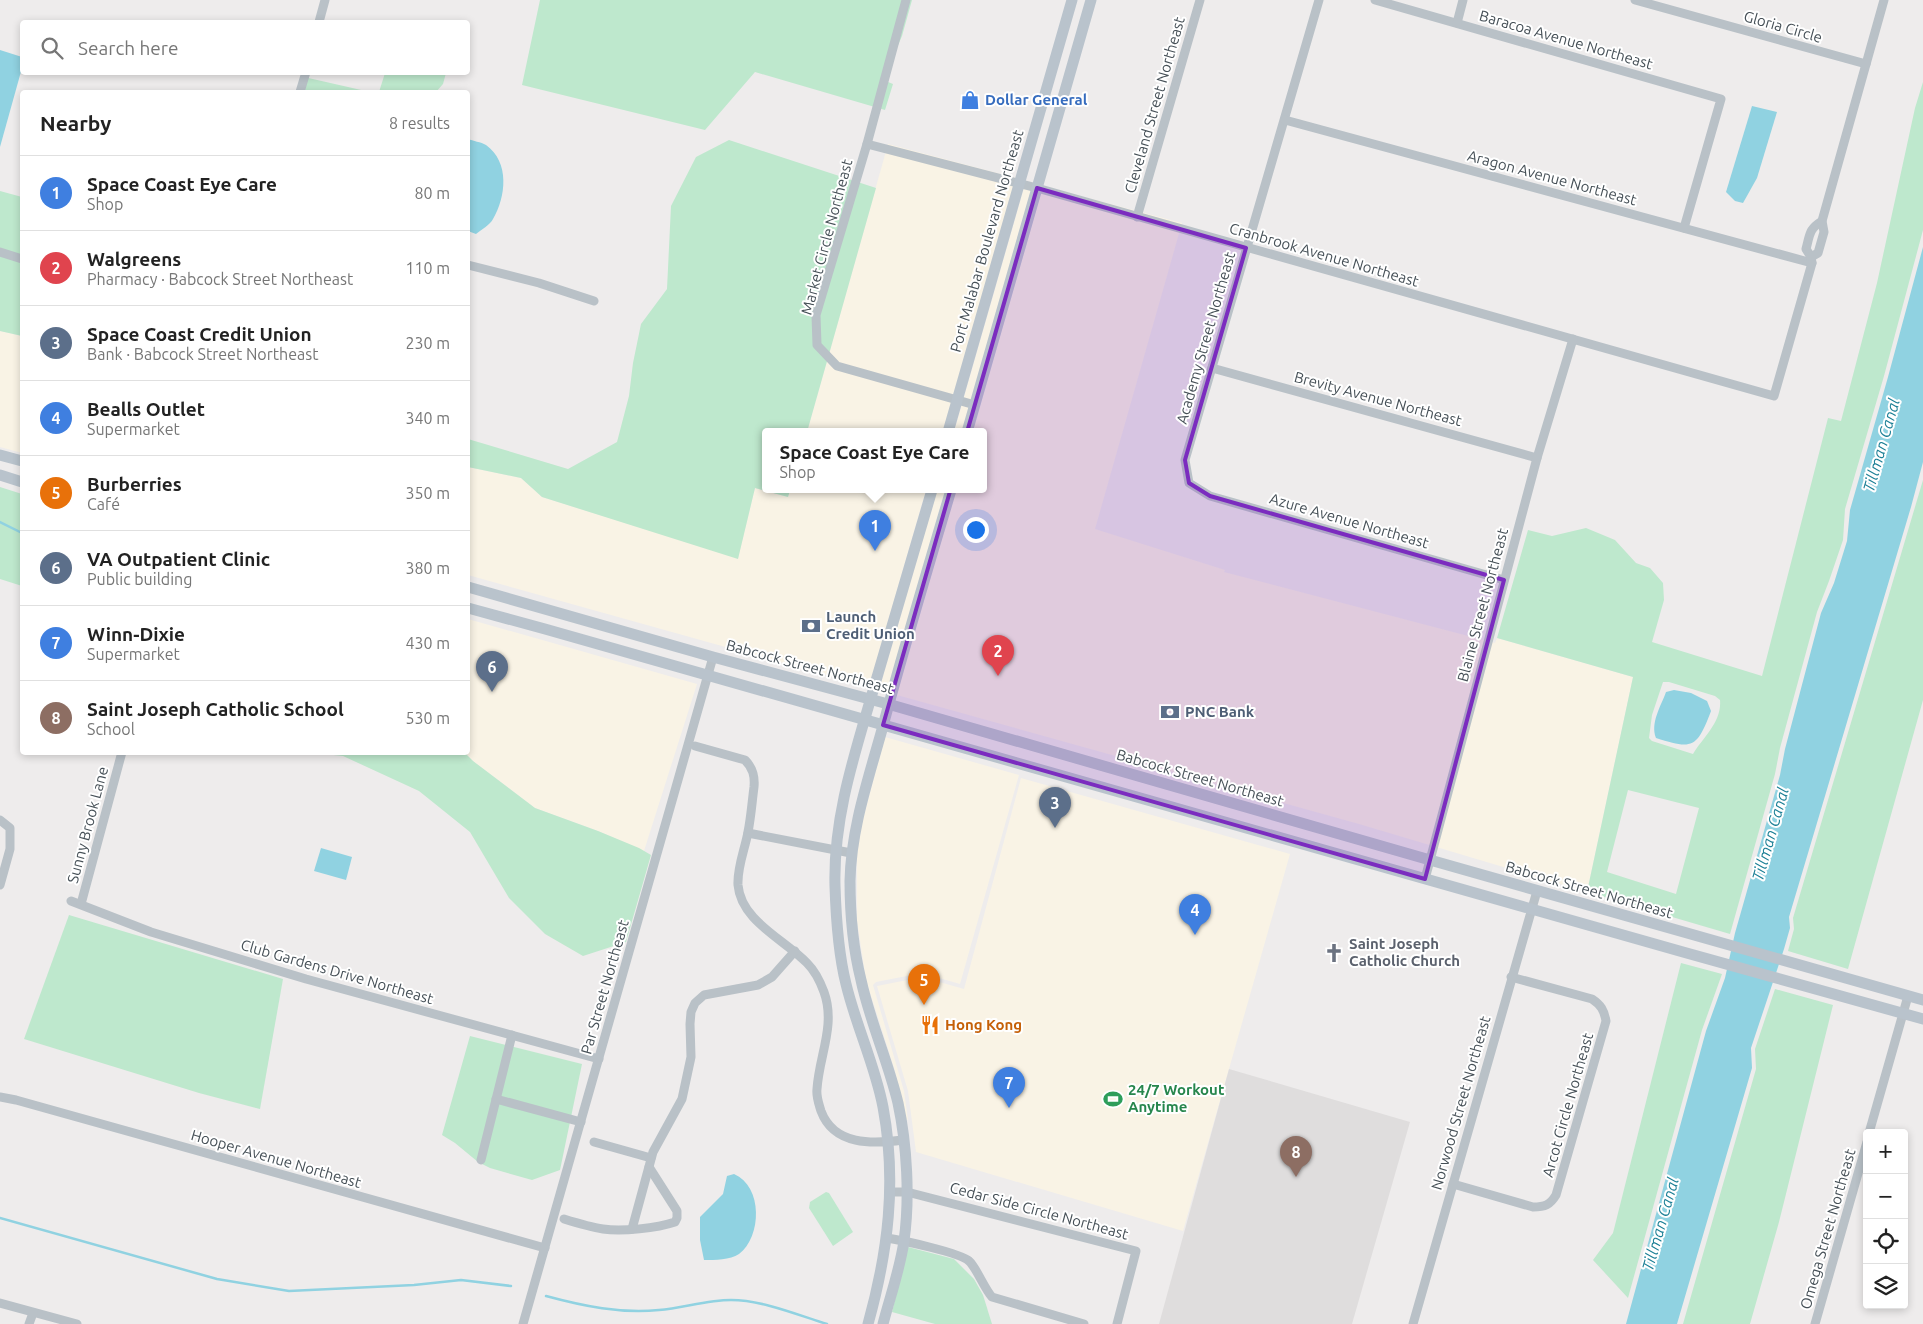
<!DOCTYPE html>
<meta charset="utf-8">
<style>
:root{--surface:#fff;--page:#f2f2f2;--text:#222;--muted:#767676;--line:#e0e0e0;--accent:#2c75c8}
body{margin:0;font-family:Ubuntu,sans-serif;background:var(--page);color:var(--text)}
.controls{position:absolute;right:15px;bottom:15px;display:grid;overflow:hidden;border-radius:5px;box-shadow:0 2px 8px #0003}
.controls button{width:45px;height:45px;display:grid;place-items:center;padding:0;border:0;border-bottom:1px solid var(--line);background:var(--surface);color:var(--text);font:25px sans-serif}
.you{position:absolute;left:975px;top:529px;width:18px;height:18px;margin:-12px;border:4px solid #fff;border-radius:50%;background:#1a73e8;box-shadow:0 0 0 8px #1a73e833}
.badge{display:grid;place-items:center;width:32px;height:32px;border-radius:50%;background:var(--accent);color:#fff;font-size:16px;font-weight:700}
.pin{position:absolute;translate:-50% -41px;filter:drop-shadow(0 1px 2px #0008)}
.pin::after{content:'';position:absolute;top:26px;width:18px;height:15px;background:inherit;clip-path:polygon(0 0,100% 0,50% 100%)}
.popup{position:absolute;left:762px;top:428px;width:225px;height:65px;box-sizing:border-box;display:grid;place-content:center;border-radius:5px;background:var(--surface);filter:drop-shadow(0 1px 4px #0005);font-size:16px;white-space:nowrap;color:var(--muted)}
.popup b{font-size:19px;color:var(--text)}
.popup::after{content:'';position:absolute;left:50%;top:100%;margin-left:-10px;border:10px solid transparent;border-top-color:var(--surface)}
.list{margin:0;padding:0;list-style:none}
h2{display:flex;justify-content:space-between;align-items:center;height:65px;margin:0;padding:0 20px;font-size:21px}
h2 small{font-size:16px;font-weight:400;color:var(--muted)}
.list li{display:grid;grid-template-columns:32px 1fr auto;gap:15px;align-items:center;box-sizing:border-box;height:75px;padding:0 20px;border-top:1px solid var(--line)}
.list b{display:block;font-size:19px;white-space:nowrap}
.list p{margin:0;font-size:16px;white-space:nowrap;color:var(--muted)}
.list em{font-size:16px;font-style:normal;color:var(--muted)}
.icon{flex:none;width:28px;height:28px;fill:none;stroke:currentColor;stroke-width:2;stroke-linecap:round;stroke-linejoin:round}
.map{position:relative;flex:none;width:1923px;height:1324px;overflow:hidden}
.search{position:absolute;background:var(--surface);box-shadow:0 2px 8px #0003;left:20px;top:20px;width:450px;height:55px;display:flex;align-items:center;gap:12px;box-sizing:border-box;padding:0 18px;border-radius:5px;color:var(--muted);font-size:19px}
.panel{position:absolute;background:var(--surface);box-shadow:0 2px 8px #0003;left:20px;top:90px;width:450px;height:665px;border-radius:5px}
.map>svg:first-child{display:block}
.commercial{fill:#f9f3e5}
.education{fill:#dfdddd}
.green{fill:#bee8cd;fill-rule:evenodd}
.water{fill:#90d2e1}
.lines{fill:none;stroke-linecap:round;stroke-linejoin:round}
.stream{stroke:#90d2e1;stroke-width:2.5}
.street{stroke:#b9c1c7;stroke-width:9}
.secondary{stroke:#b9c3cc;stroke-width:11}
.marked{fill:#7b2cbf;fill-opacity:0.2;stroke:#7b2cbf;stroke-width:4;stroke-linejoin:round}
.labels{text-anchor:middle;stroke-width:4;stroke-linejoin:round;paint-order:stroke}
.street-label{font-size:15px;fill:#465057;stroke:#fff}
.shop-label{font-size:15px;font-weight:bold;fill:#366cbe;stroke:#fff;text-anchor:start}
.service-label{font-size:15px;font-weight:bold;fill:#4e5e75;stroke:#fff;text-anchor:start}
.worship-label{font-size:15px;font-weight:bold;fill:#5b616d;stroke:#fff;text-anchor:start}
.food-label{font-size:15px;font-weight:bold;fill:#c56008;stroke:#fff;text-anchor:start}
.leisure-label{font-size:15px;font-weight:bold;fill:#27864d;stroke:#fff;text-anchor:start}
.water-label{font-size:16px;font-style:italic;fill:#1b7f95;stroke:#fff}
</style>
<div class="map">
<svg width="1923" height="1324" viewBox="0 0 1923 1324">
<rect width="100%" height="100%" fill="#eeecec"/>
<g class="commercial">
<polygon points="888,144 1016,178 943,432 807,432"/>
<polygon points="1026,181 1033,183 962,432 954,432"/>
<polygon points="1043,186 1182,223 1095,529 1225,570 1224,572 1495,643 1497,638 1633,677 1587,892 1359,824 897,695 956,490 984,490 984,432 973,432"/>
<polygon points="0,331 22,336 22,453 0,447"/>
<polygon points="468,467 521,478 542,497 738,558 755,488 788,497 790,490 926,490 869,687 468,575"/>
<polygon points="937,490 945,490 887,692 879,690"/>
<polygon points="468,619 697,684 644,851 598,831 535,808 473,761 465,753 468,752"/>
<polygon points="885,737 1019,775 960,984 922,973 876,982 873,985 904,1091 908,1120 905,1119 895,1071 866,980 857,921 857,854 862,823"/>
<polygon points="1021,778 1290,854 1183,1231 916,1152 908,1091 877,986 922,977 964,989"/>
</g>
<polygon class="education" points="1229,1069 1410,1122 1352,1324 1159,1324"/>
<g class="green">
<polygon points="540,0 912,0 902,36 883,80 893,84 885,110 755,72 705,130 522,85"/>
<polygon points="385,73 385,72 446,73 443,84 436,92 379,92"/>
<polygon points="304,77 370,92 299,92"/>
<path d="M1923,82V230L1884,376L1845,509L1843,540L1829,581L1817,612L1780,748L1775,774L1730,934L1587,892L1633,677L1497,638L1528,530L1552,536L1586,528L1615,540L1636,563L1650,568L1663,583L1664,600L1652,642L1762,676L1828,418L1841,421L1877,283L1915,108ZM1663,682H1669L1715,696L1720,700C1722,722 1703,737 1693,754L1652,741L1649,738L1652,715ZM1628,790L1699,808L1676,894L1607,872Z"/>
<polygon points="729,140 876,188 807,432 766,432 766,490 790,490 788,497 755,488 738,559 542,497 521,478 468,467 468,439 568,469 617,442 629,396 633,363 641,324 667,289 671,206 696,157"/>
<polygon points="0,191 22,197 22,336 0,331"/>
<polygon points="1923,480 1923,700 1848,969 1788,951 1794,929 1793,918"/>
<polygon points="0,487 22,494 22,586 0,579"/>
<polygon points="315,753 465,753 473,761 535,808 598,831 639,848 651,855 626,942 583,956 545,934 509,898 470,832 419,791 343,756"/>
<polygon points="69,915 283,979 260,1109 199,1093 24,1039"/>
<polygon points="1681,963 1722,974 1702,1030 1628,1298 1593,1260 1613,1233"/>
<polygon points="1775,989 1833,1005 1779,1222 1750,1324 1683,1324 1756,1069 1755,1049"/>
<polygon points="470,1036 582,1064 560,1170 532,1180 490,1168 478,1162 455,1143 442,1135"/>
<polygon points="826,1192 829,1193 853,1232 833,1246 809,1208 810,1202"/>
<polygon points="908,1247 954,1259 974,1279 983,1295 992,1324 935,1324 892,1312"/>
</g>
<g class="water">
<polygon points="0,50 22,57 22,68 0,147"/>
<polygon points="1752,106 1777,112 1757,178 1743,203 1735,201 1726,192"/>
<path d="M468,139C473,141 481,142 486,145C510,162 506,197 493,219C490,225 481,230 476,234L468,231Z"/>
<polygon points="1923,247 1923,462 1911,507 1789,917 1790,928 1784,949 1751,1048 1752,1068 1677,1324 1626,1324 1706,1031 1725,978 1735,933 1780,775 1785,749 1821,613 1834,583 1847,541 1850,510 1888,377"/>
<path d="M1674,690L1691,693L1707,701L1711,711C1697,748 1693,750 1656,738C1650,723 1661,706 1666,692Z"/>
<polygon points="321,848 352,857 346,880 314,871"/>
<path d="M734,1174C763,1186 762,1237 739,1254C730,1260 715,1260 704,1260L700,1240V1217L723,1194L727,1176Z"/>
</g>
<g class="lines">
<g class="stream">
<polyline points="0,522 22,533"/>
<polyline points="0,1218 217,1279 289,1291 414,1285 461,1280 511,1286"/>
<path d="M546,1296C583,1306 621,1314 659,1310C683,1308 707,1300 731,1300C762,1300 798,1315 827,1324"/>
</g>
<g class="street">
<polyline points="906,0 867,144 816,315 817,345 837,366 975,405"/>
<polyline points="1319,0 1185,460 1189,483 1210,496 1504,580"/>
<polyline points="1375,0 1721,99 1684,228"/>
<polyline points="1635,0 1866,64"/>
<polyline points="319,22 325,0"/>
<polyline points="1457,23 1463,0"/>
<polyline points="300,92 306,72"/>
<polyline points="1285,120 1812,263"/>
<path d="M867,144L1037,188L1774,396L1812,263L1811,257L1806,249C1810,234 1809,229 1822,221"/>
<polyline points="1137,217 1200,0"/>
<polyline points="0,252 22,259"/>
<polyline points="1811,257 1818,253 1824,232 1822,221 1884,0"/>
<polyline points="468,265 539,283 594,301"/>
<polyline points="1212,368 1537,458"/>
<path d="M695,746L745,760C753,768 755,776 754,787C752,802 751,817 748,832C745,849 737,867 738,885C741,921 784,939 807,963C815,971 820,981 824,992C836,1025 819,1056 817,1089C816,1097 819,1104 821,1111C834,1146 873,1144 903,1140"/>
<polyline points="0,820 10,828 10,849 0,885"/>
<polyline points="748,833 851,853"/>
<polyline points="1425,879 1537,458 1573,339"/>
<polyline points="71,901 151,932 306,979 599,1059"/>
<polyline points="81,904 122,752"/>
<polyline points="0,1097 16,1100 545,1248"/>
<polyline points="496,1099 581,1122"/>
<polyline points="1869,1133 1908,996"/>
<polyline points="594,1142 651,1158"/>
<polyline points="481,1160 512,1035"/>
<path d="M1453,1184L1533,1207C1545,1207 1550,1205 1556,1195L1606,1021C1604,1010 1601,1005 1592,999L1511,977"/>
<polyline points="890,1192 907,1192 1136,1251 1117,1324"/>
<path d="M564,1219C577,1223 590,1227 603,1229C622,1232 657,1228 675,1222L677,1218V1211L649,1167"/>
<polyline points="632,1229 653,1152 682,1099 691,1057 690,1024 691,1012 695,1003 704,995 758,985 772,977 795,951"/>
<path d="M887,1238C901,1240 961,1253 969,1261C976,1267 984,1288 992,1297L1084,1324"/>
<polyline points="0,1303 77,1324"/>
<polyline points="29,1324 33,1313"/>
<polyline points="523,1324 713,657"/>
<polyline points="1413,1324 1537,891"/>
<polyline points="1815,1324 1867,1142"/>
</g>
<g class="secondary">
<polyline points="948,432 1072,0"/>
<polyline points="967,432 1091,0"/>
<polyline points="0,455 22,461"/>
<polyline points="0,475 22,482"/>
<polyline points="468,587 713,657 888,704 1430,860 1923,1000"/>
<polyline points="468,608 545,629 1683,952 1923,1019"/>
<path d="M868,1324C888,1252 897,1182 883,1107C875,1065 856,1026 846,984C838,952 836,918 835,886C833,816 856,750 875,684C894,619 913,555 932,490"/>
<path d="M883,1324C890,1297 900,1269 904,1241C910,1198 907,1145 898,1103C888,1061 870,1022 861,980C853,948 850,914 850,881C851,828 869,777 883,726C904,647 928,568 951,490"/>
</g>
</g>
<path class="marked" d="M1037,188L1246,248L1185,460L1189,483L1210,496L1504,580L1425,879L883,725Z"/>
<defs>
<g id="shop-bare" transform="scale(1.5)"><path d="M-5-2.5h2.3a2.7 3.5 0 0 1 5.4 0H5L5.5 6h-11ZM-1.5-2.5h3a1.5 2.3 0 0 0-3 0Z" fill="#3f7fe0" stroke="#fff" stroke-width="2.5" paint-order="stroke"/></g>
<g id="bank-bare" transform="scale(1.5)"><path d="M-6-4H6V4H-6ZM0-2.3a2.3 2.3 0 1 0 0 4.6a2.3 2.3 0 1 0 0-4.6Z" fill="#5c6f8a" stroke="#fff" stroke-width="2.5" paint-order="stroke"/></g>
<g id="church-bare" transform="scale(1.5)"><path d="M-1.2-6h2.4v3.5h3.3v2.4h-3.3V6h-2.4V-.1h-3.3v-2.4h3.3Z" fill="#6b7280" stroke="#fff" stroke-width="2.5" paint-order="stroke"/></g>
<g id="restaurant-bare" transform="scale(1.5)"><path d="M-5-6h1v4h1v-4h1v4h1v-4h1v5L-1.5 .5V6h-2V.5L-5-1ZM5-6V6H3V1.5H1.5Q1.5-4 5-6Z" fill="#e8710a" stroke="#fff" stroke-width="2.5" paint-order="stroke"/></g>
<g id="stadium-bare" transform="scale(1.5)"><path d="M0-5a6.5 5 0 1 0 0 10a6.5 5 0 1 0 0-10ZM-3.5-1.8h7v3.6h-7Z" fill="#2e9e5b" stroke="#fff" stroke-width="2.5" paint-order="stroke"/></g>
</defs>
<g fill-rule="evenodd">
<use href="#shop-bare" x="970" y="100"/>
<use href="#bank-bare" x="811" y="626"/>
<use href="#bank-bare" x="1170" y="712"/>
<use href="#church-bare" x="1334" y="953"/>
<use href="#restaurant-bare" x="930" y="1025"/>
<use href="#stadium-bare" x="1113" y="1099"/>
</g>
<g class="labels">
<g class="street-label">
<text transform="translate(1783 27) rotate(16)" y="5">Gloria Circle</text>
<text transform="translate(1566 40) rotate(16)" y="5">Baracoa Avenue Northeast</text>
<text transform="translate(1155 105) rotate(-74)" y="5">Cleveland Street Northeast</text>
<text transform="translate(1552 178) rotate(15)" y="5">Aragon Avenue Northeast</text>
<text transform="translate(827 237) rotate(-75)" y="5">Market Circle Northeast</text>
<text transform="translate(987 241) rotate(-74)" y="5">Port Malabar Boulevard Northeast</text>
<text transform="translate(1324 255) rotate(16)" y="5">Cranbrook Avenue Northeast</text>
<text transform="translate(1206 338) rotate(-74)" y="5">Academy Street Northeast</text>
<text transform="translate(1378 399) rotate(15)" y="5">Brevity Avenue Northeast</text>
<text transform="translate(1349 521) rotate(16)" y="5">Azure Avenue Northeast</text>
<text transform="translate(1483 605) rotate(-75)" y="5">Blaine Street Northeast</text>
<text transform="translate(810 667) rotate(15)" y="5">Babcock Street Northeast</text>
<text transform="translate(1200 778) rotate(16)" y="5">Babcock Street Northeast</text>
<text transform="translate(88 825) rotate(-75)" y="5">Sunny Brook Lane</text>
<text transform="translate(1589 890) rotate(16)" y="5">Babcock Street Northeast</text>
<text transform="translate(337 972) rotate(16)" y="5">Club Gardens Drive Northeast</text>
<text transform="translate(605 987) rotate(-74)" y="5">Par Street Northeast</text>
<text transform="translate(1461 1103) rotate(-74)" y="5">Norwood Street Northeast</text>
<text transform="translate(1568 1105) rotate(-74)" y="5">Arcot Circle Northeast</text>
<text transform="translate(276 1159) rotate(16)" y="5">Hooper Avenue Northeast</text>
<text transform="translate(1039 1211) rotate(15)" y="5">Cedar Side Circle Northeast</text>
<text transform="translate(1828 1229) rotate(-74)" y="5">Omega Street Northeast</text>
</g>
<g class="shop-label">
<text x="985" y="105">Dollar General</text>
</g>
<g class="service-label">
<text x="826" y="622">Launch<tspan x="826" dy="17">Credit Union</tspan></text>
<text x="1185" y="717">PNC Bank</text>
</g>
<g class="worship-label">
<text x="1349" y="949">Saint Joseph<tspan x="1349" dy="17">Catholic Church</tspan></text>
</g>
<g class="food-label">
<text x="945" y="1030">Hong Kong</text>
</g>
<g class="leisure-label">
<text x="1128" y="1095">24/7 Workout<tspan x="1128" dy="17">Anytime</tspan></text>
</g>
<g class="water-label">
<text transform="translate(1881 445) rotate(-74)" y="6">Tillman Canal</text>
<text transform="translate(1770 834) rotate(-74)" y="6">Tillman Canal</text>
<text transform="translate(1660 1224) rotate(-74)" y="6">Tillman Canal</text>
</g>
</g>
</svg>
<div class="controls">
<button>+</button>
<button>−</button>
<button><svg class="icon" aria-label="locate" viewBox="0 0 24 24"><circle cx="12" cy="12" r="6"/><path d="M12 2v4M12 18v4M2 12h4M18 12h4"/></svg></button>
<button><svg class="icon" aria-label="layers" viewBox="0 0 24 24"><path d="M12 4l9 5-9 5-9-5zM3 14l9 5 9-5"/></svg></button>
</div>
<div class="you"></div>
<div class="pin badge" style="left:875px;top:551px;background:#3f7fe0">1</div>
<div class="popup"><b>Space Coast Eye Care</b>Shop</div>
<div class="pin badge" style="left:998px;top:676px;background:#e0444e">2</div>
<div class="pin badge" style="left:1055px;top:828px;background:#5c6f8a">3</div>
<div class="pin badge" style="left:1195px;top:935px;background:#3f7fe0">4</div>
<div class="pin badge" style="left:924px;top:1005px;background:#e8710a">5</div>
<div class="pin badge" style="left:492px;top:692px;background:#5c6f8a">6</div>
<div class="pin badge" style="left:1009px;top:1108px;background:#3f7fe0">7</div>
<div class="pin badge" style="left:1296px;top:1177px;background:#8d6e63">8</div>
<div class="search"><svg class="icon" aria-label="search" viewBox="0 0 24 24"><circle cx="10" cy="10" r="6"/><path d="M15 15l6 6"/></svg>Search here</div>
<section class="panel">
<h2>Nearby<small>8 results</small></h2>
<ul class="list">
<li><span class="badge" style="background:#3f7fe0">1</span><div><b>Space Coast Eye Care</b><p>Shop</p></div><em>80 m</em></li>
<li><span class="badge" style="background:#e0444e">2</span><div><b>Walgreens</b><p>Pharmacy · Babcock Street Northeast</p></div><em>110 m</em></li>
<li><span class="badge" style="background:#5c6f8a">3</span><div><b>Space Coast Credit Union</b><p>Bank · Babcock Street Northeast</p></div><em>230 m</em></li>
<li><span class="badge" style="background:#3f7fe0">4</span><div><b>Bealls Outlet</b><p>Supermarket</p></div><em>340 m</em></li>
<li><span class="badge" style="background:#e8710a">5</span><div><b>Burberries</b><p>Café</p></div><em>350 m</em></li>
<li><span class="badge" style="background:#5c6f8a">6</span><div><b>VA Outpatient Clinic</b><p>Public building</p></div><em>380 m</em></li>
<li><span class="badge" style="background:#3f7fe0">7</span><div><b>Winn-Dixie</b><p>Supermarket</p></div><em>430 m</em></li>
<li><span class="badge" style="background:#8d6e63">8</span><div><b>Saint Joseph Catholic School</b><p>School</p></div><em>530 m</em></li>
</ul>
</section>
</div>
